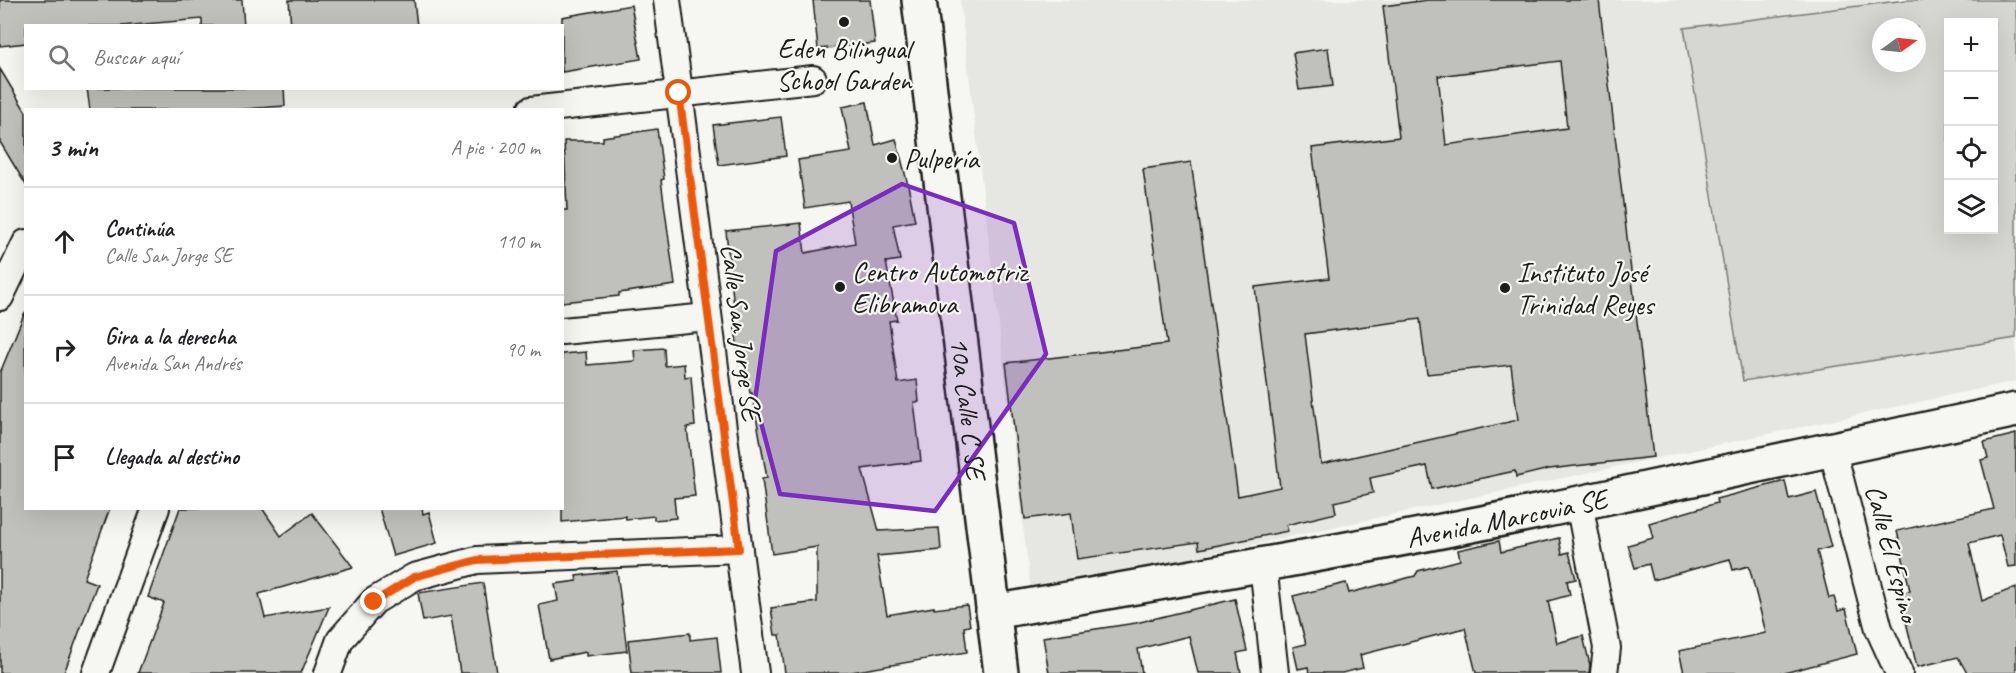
<!DOCTYPE html>
<html lang="es">
<meta charset="utf-8">
<style>
:root{--surface:#fff;--page:#f2f2f2;--text:#202124;--muted:#757577;--line:#e0e0e0}
body{margin:0;font-family:Caveat,sans-serif;background:var(--page);color:var(--text)}
.controls{position:absolute;right:18px;top:18px;display:grid;overflow:hidden;border-radius:0px;box-shadow:0 6px 24px #0002}
.controls button{width:54px;height:54px;display:grid;place-items:center;padding:0;border:0;border-bottom:2px solid var(--line);background:var(--surface);color:var(--text);font:30px sans-serif}
.compass{position:absolute;left:1872px;top:18px;width:54px;height:54px;border-radius:50%;background:var(--surface);box-shadow:0 6px 24px #0002;rotate:75deg}
.stop{position:absolute;width:18px;height:18px;margin:-14px;border:4px solid #ea580c;border-radius:50%;background:#fff}
.stop.end{background:#ea580c;border-color:#fff;box-shadow:0 2px 6px #0008}
.list{margin:0;padding:0;list-style:none}
h2{display:flex;justify-content:space-between;align-items:center;height:78px;margin:0;padding:0 24px;font-size:26px}
h2 small{font-size:20px;font-weight:400;color:var(--muted)}
.list li{display:grid;grid-template-columns:39px 1fr auto;gap:18px;align-items:center;box-sizing:border-box;height:108px;padding:0 24px;border-top:2px solid var(--line)}
.list b{display:block;font-size:22px;white-space:nowrap}
.list p{margin:0;font-size:20px;white-space:nowrap;color:var(--muted)}
.list em{font-size:20px;font-style:normal;color:var(--muted)}
.icon{flex:none;width:33px;height:33px;fill:none;stroke:currentColor;stroke-width:2;stroke-linecap:round;stroke-linejoin:round}
.map{position:relative;flex:none;width:2016px;height:673px;overflow:hidden}
.search{position:absolute;background:var(--surface);box-shadow:0 6px 24px #0002;left:24px;top:24px;width:540px;height:66px;display:flex;align-items:center;gap:15px;box-sizing:border-box;padding:0 21px;border-radius:0px;color:var(--muted);font-size:22px}
.panel{position:absolute;background:var(--surface);box-shadow:0 6px 24px #0002;left:24px;top:108px;width:540px;height:402px;border-radius:0px}
.map>svg:first-child{display:block}
.built{fill:#e6e6e2;fill-rule:evenodd}
.green{fill:#d6d6d2;stroke:#797977;stroke-width:1.5;fill-rule:evenodd}
.building{fill:#c0c0bd;stroke:#1c1c1c;stroke-width:1.5;fill-rule:evenodd}
.lines{fill:none;stroke-linecap:round;stroke-linejoin:round}
.street-casing{stroke:#1c1c1c;stroke-width:30}
.secondary-casing{stroke:#1c1c1c;stroke-width:38}
.street{stroke:#f6f6f2;stroke-width:26}
.secondary{stroke:#f6f6f2;stroke-width:33}
.route{stroke:#ea580c;stroke-width:8}
.marked{fill:#7b2cbf;fill-opacity:0.2;stroke:#7b2cbf;stroke-width:4.5;stroke-linejoin:round}
.poi-dot{fill:#1c1c1c;stroke:#f6f6f2;stroke-width:2}
.labels{text-anchor:middle;stroke-width:4.5;stroke-linejoin:round;paint-order:stroke}
.poi-label{font-size:28px;fill:#1c1c1c;stroke:#f6f6f2;text-anchor:start}
.street-label{font-size:28px;fill:#1c1c1c;stroke:#f6f6f2}
</style>
<div class="map">
<svg width="2016" height="673" viewBox="0 0 2016 673">
<rect width="100%" height="100%" fill="#f6f6f2"/>
<filter id="ink" filterUnits="userSpaceOnUse"><feTurbulence type="fractalNoise" baseFrequency=".0167" numOctaves="2"/><feDisplacementMap in="SourceGraphic" scale="12" xChannelSelector="R" yChannelSelector="G"/><feConvolveMatrix kernelMatrix="1 2 1 2 8 2 1 2 1" color-interpolation-filters="sRGB"/></filter>
<g filter="url(#ink)">
<path class="built" d="M960,0H2016V381L1031,592ZM1948,22H1994V230H1948ZM1881,27H1917V63H1881Z"/>
<path class="green" d="M1906,0H2016V338L1743,381L1684,28ZM1948,22H1994V230H1948ZM1881,27H1917V63H1881Z"/>
<g class="building">
<polygon points="0,0 242,0 244,26 202,26 202,19 121,26 26,26 26,43 0,46"/>
<polygon points="289,0 414,0 417,26 291,26"/>
<polygon points="813,0 870,0 875,43 818,49"/>
<path d="M1428,0H1599L1653,457L1549,469L1516,477L1515,471L1432,489L1427,466L1370,478L1373,493L1334,502L1336,513L1286,525L1288,531L1199,549L1198,542L1077,559L1071,513L1025,519L1006,363L1167,344L1143,169L1191,162L1238,496L1280,487L1255,287L1329,278L1312,148L1399,137L1383,6ZM1560,61L1567,128L1446,145L1438,76ZM1420,319L1427,374L1511,365L1518,420L1321,464L1305,334Z"/>
<polygon points="631,5 641,59 562,72 562,17"/>
<polygon points="1328,48 1333,86 1299,90 1293,53"/>
<polygon points="0,69 26,112 26,185 0,142"/>
<polygon points="87,88 284,88 285,106 231,110 90,110"/>
<polygon points="867,102 875,145 896,139 908,185 915,221 893,225 900,260 886,262 897,320 889,321 898,383 917,380 919,402 914,402 921,461 862,469 879,531 939,528 941,550 877,556 887,615 934,607 934,609 967,605 970,626 964,627 967,652 846,673 785,673 780,635 775,635 771,608 817,602 817,547 772,554 762,479 767,478 752,393 750,393 743,348 738,349 733,317 735,317 726,231 801,223 805,253 855,243 848,201 805,208 798,160 851,152 842,107"/>
<polygon points="781,117 786,156 719,165 713,125"/>
<polygon points="657,129 664,179 661,180 675,285 619,293 619,296 562,302 562,210 567,210 564,141 603,141 603,137"/>
<polygon points="25,312 26,508 110,508 84,579 97,584 64,673 0,673 0,373"/>
<polygon points="664,348 665,366 684,364 685,377 691,376 695,426 687,427 695,496 674,498 676,518 654,520 654,516 626,519 625,516 562,522 562,354 586,352 587,365 635,361 634,350"/>
<polygon points="2016,434 2016,566 2008,567 2000,535 1969,543 1982,601 2016,587 2016,673 1967,673 1958,657 1917,667 1899,593 1910,591 1897,531 1994,509 1981,460 1988,458 1984,442"/>
<polygon points="1785,481 1789,499 1816,492 1831,547 1817,551 1829,598 1834,597 1838,611 1846,609 1857,654 1784,673 1684,673 1679,651 1766,633 1749,566 1733,570 1730,559 1653,580 1649,564 1635,568 1628,545 1653,538 1649,523 1717,503 1716,499"/>
<polygon points="180,508 262,508 281,536 312,513 353,567 259,594 265,618 329,607 301,673 138,673 164,603 148,597"/>
<polygon points="379,508 422,508 423,514 429,512 437,543 393,556"/>
<polygon points="1559,538 1562,554 1569,552 1576,579 1567,581 1570,595 1548,601 1557,643 1583,636 1590,665 1589,673 1476,673 1465,628 1360,655 1363,668 1342,673 1309,673 1308,667 1298,669 1293,647 1306,644 1293,596 1346,583 1349,593 1415,576 1418,571 1460,560 1458,550 1499,541 1501,552"/>
<polygon points="617,571 627,651 586,656 586,652 549,659 539,605 558,601 555,584 577,581 576,576"/>
<polygon points="483,583 497,673 460,673 451,616 423,621 418,593"/>
<polygon points="1235,599 1247,651 1237,653 1241,673 1198,673 1189,636 1138,649 1142,673 1049,673 1043,637 1136,623"/>
<polygon points="690,633 690,640 717,637 721,673 632,673 628,640"/>
</g>
<g class="lines">
<g class="street-casing">
<g id="street">
<polyline points="667,0 755,673"/>
<polyline points="531,110 813,79"/>
<polyline points="0,297 26,243"/>
<polyline points="562,331 708,317"/>
<polyline points="1832,448 1879,629 1899,673"/>
<polyline points="1579,503 1607,648 1604,673"/>
<polyline points="1263,565 1275,673"/>
<polyline points="96,673 156,508"/>
<polyline points="328,673 340,640 374,601 414,577 477,560 739,549"/>
</g>
</g>
<g class="secondary-casing">
<g id="secondary">
<path id="s1" d="M919,0L1001,673"/>
<path id="s2" d="M993,612C1189,578 1385,544 1580,503C1726,473 1870,440 2016,410"/>
</g>
</g>
<use href="#street" class="street"/>
<use href="#secondary" class="secondary"/>
</g>
</g>
<g class="lines" filter="url(#ink)">
<polyline class="route" points="374,602 414,577 477,560 739,549 679,93"/>
</g>
<path class="marked" d="M902,184L1014,223L1046,354L935,511L780,494L755,400L776,251Z"/>
<g class="poi-dot">
<circle cx="844" cy="22" r="6"/>
<circle cx="892" cy="158" r="6"/>
<circle cx="840" cy="287" r="6"/>
<circle cx="1505" cy="288" r="6"/>
</g>
<g class="labels">
<g class="poi-label">
<text x="844" y="58" text-anchor="middle">Eden Bilingual<tspan x="844" dy="32">School Garden</tspan></text>
<text x="904" y="168">Pulpería</text>
<text x="852" y="281">Centro Automotriz<tspan x="852" dy="32">Elibramova</tspan></text>
<text x="1517" y="282">Instituto José<tspan x="1517" dy="32">Trinidad Reyes</tspan></text>
</g>
<g class="street-label">
<text transform="translate(742 332) rotate(83)" y="10">Calle San Jorge SE</text>
<text dy="10" stroke="none"><textPath href="#s1" startOffset="411">10a Calle C SE</textPath></text>
<text dy="10" stroke="none"><textPath href="#s2" startOffset="522">Avenida Marcovia SE</textPath></text>
<text transform="translate(1893 553) rotate(75)" y="10">Calle El Espino</text>
</g>
</g>
</svg>
<div class="controls">
<button>+</button>
<button>−</button>
<button><svg class="icon" aria-label="locate" viewBox="0 0 24 24"><circle cx="12" cy="12" r="6"/><path d="M12 2v4M12 18v4M2 12h4M18 12h4"/></svg></button>
<button><svg class="icon" aria-label="layers" viewBox="0 0 24 24"><path d="M12 4l9 5-9 5-9-5zM3 14l9 5 9-5"/></svg></button>
</div>
<svg class="compass" viewBox="-18 -18 36 36"><path d="M0-13l5 13h-10z" fill="#e53935"/><path d="M0 13l5-13h-10z" fill="#757577"/></svg>
<div class="stop" style="left:679px;top:93px"></div>
<div class="stop end" style="left:374px;top:602px"></div>
<div class="search"><svg class="icon" aria-label="search" viewBox="0 0 24 24"><circle cx="10" cy="10" r="6"/><path d="M15 15l6 6"/></svg>Buscar aquí</div>
<section class="panel">
<h2>3 min<small>A pie · 200 m</small></h2>
<ul class="list">
<li><svg class="icon" aria-label="ahead" viewBox="0 0 24 24"><path d="M12 20V5M6 11l6-6 6 6"/></svg><div><b>Continúa</b><p>Calle San Jorge SE</p></div><em>110 m</em></li>
<li><svg class="icon" aria-label="right" viewBox="0 0 24 24"><path d="M7 20v-9h11M14 6l5 5-5 5"/></svg><div><b>Gira a la derecha</b><p>Avenida San Andrés</p></div><em>90 m</em></li>
<li><svg class="icon" aria-label="arrive" viewBox="0 0 24 24"><path d="M6 21V4h12l-3 4 3 4H6"/></svg><div><b>Llegada al destino</b></div></li>
</ul>
</section>
</div>
